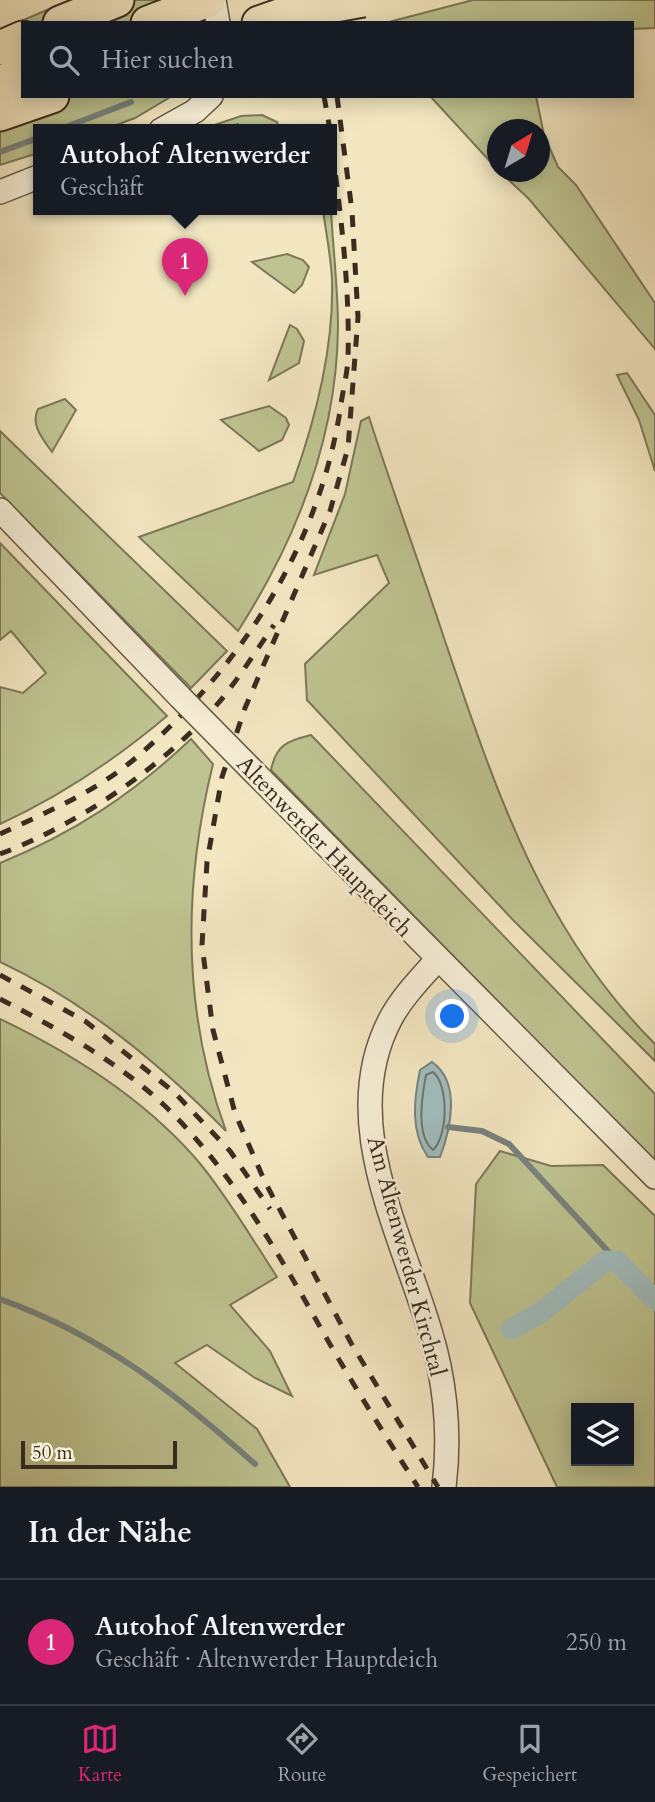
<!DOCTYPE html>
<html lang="de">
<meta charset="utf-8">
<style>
:root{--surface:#171b24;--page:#20242c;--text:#f1f3f6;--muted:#9ea1a6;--line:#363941;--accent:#db2777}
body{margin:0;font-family:Cardo,serif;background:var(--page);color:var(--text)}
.controls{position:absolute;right:21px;bottom:21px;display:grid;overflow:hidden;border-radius:0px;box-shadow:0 4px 18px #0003}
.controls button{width:63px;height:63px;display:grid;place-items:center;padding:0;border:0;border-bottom:2px solid var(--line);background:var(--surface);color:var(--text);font:35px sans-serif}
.compass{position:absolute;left:487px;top:119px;width:63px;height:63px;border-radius:50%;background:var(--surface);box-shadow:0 4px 18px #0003;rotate:38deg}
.scale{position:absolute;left:21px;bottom:18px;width:156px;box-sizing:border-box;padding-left:7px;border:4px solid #3b2c20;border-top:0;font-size:19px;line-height:24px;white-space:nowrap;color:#3b2c20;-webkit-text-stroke:5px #f7efd7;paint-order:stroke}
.you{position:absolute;left:453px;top:1017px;width:24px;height:24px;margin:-18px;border:5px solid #fff;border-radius:50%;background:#1a73e8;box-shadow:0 0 0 10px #1a73e833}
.badge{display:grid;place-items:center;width:46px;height:46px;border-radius:50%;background:var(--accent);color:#fff;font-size:23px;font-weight:700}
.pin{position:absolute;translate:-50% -58px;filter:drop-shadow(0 2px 4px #0008)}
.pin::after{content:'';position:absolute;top:37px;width:24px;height:21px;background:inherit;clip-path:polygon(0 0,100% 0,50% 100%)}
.popup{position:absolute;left:33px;top:124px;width:304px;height:91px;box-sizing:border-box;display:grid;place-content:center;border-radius:0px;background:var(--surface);filter:drop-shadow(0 2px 5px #0005);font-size:23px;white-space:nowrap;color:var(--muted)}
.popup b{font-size:26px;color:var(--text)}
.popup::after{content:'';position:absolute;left:50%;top:100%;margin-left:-14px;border:14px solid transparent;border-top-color:var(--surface)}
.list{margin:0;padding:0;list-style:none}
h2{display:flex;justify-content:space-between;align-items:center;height:91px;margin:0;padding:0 28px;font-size:30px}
h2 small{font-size:23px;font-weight:400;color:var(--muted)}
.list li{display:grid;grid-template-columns:46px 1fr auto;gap:21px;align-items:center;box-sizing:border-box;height:126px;padding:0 28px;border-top:2px solid var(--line)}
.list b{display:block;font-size:26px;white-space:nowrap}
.list p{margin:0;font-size:23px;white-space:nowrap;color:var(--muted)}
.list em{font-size:23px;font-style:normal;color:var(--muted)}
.icon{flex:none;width:38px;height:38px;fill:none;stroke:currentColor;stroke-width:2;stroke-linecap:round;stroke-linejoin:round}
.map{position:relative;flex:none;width:655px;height:1487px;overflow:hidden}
.search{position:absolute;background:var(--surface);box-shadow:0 4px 18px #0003;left:21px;right:21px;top:21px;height:77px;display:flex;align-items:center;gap:18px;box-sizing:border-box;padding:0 24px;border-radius:0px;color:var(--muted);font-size:26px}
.sheet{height:217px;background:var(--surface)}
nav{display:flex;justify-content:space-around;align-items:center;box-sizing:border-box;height:98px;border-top:2px solid var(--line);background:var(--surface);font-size:19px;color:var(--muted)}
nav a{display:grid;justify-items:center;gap:4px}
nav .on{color:var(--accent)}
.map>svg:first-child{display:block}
.green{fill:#bec491;stroke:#7c7858;stroke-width:2;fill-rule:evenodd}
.water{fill:#a1bdbd;stroke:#78837e;stroke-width:2}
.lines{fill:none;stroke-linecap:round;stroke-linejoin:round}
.shore{stroke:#6e746e;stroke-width:2}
.stream{stroke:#78837e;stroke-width:6}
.canal{stroke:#a1bdbd;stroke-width:21}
.minor-casing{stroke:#695b48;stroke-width:26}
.highway-casing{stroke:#3b2c20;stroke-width:37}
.minor{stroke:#f7efd7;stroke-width:23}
.highway{stroke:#f3e7c1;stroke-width:33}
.rail{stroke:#3b2c20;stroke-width:5;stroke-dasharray:12 12;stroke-linecap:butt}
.minor-bridge-casing{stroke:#695b48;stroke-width:26;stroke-linecap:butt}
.highway-bridge-casing{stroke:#3b2c20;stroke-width:37;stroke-linecap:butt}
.minor-bridge{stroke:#f7efd7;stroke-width:23}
.highway-bridge{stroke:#f3e7c1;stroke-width:33}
.labels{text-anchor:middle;stroke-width:5;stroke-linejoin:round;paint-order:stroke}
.street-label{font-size:23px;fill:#3b2c20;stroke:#f7efd7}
</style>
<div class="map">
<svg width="655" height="1487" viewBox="0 0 655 1487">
<rect width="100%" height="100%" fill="#f3e7c1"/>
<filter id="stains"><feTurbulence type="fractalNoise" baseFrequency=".00286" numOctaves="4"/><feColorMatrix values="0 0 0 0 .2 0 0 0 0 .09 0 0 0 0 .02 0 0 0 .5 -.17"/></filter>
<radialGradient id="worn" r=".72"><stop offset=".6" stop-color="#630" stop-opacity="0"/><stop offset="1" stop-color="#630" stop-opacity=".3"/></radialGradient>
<g class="green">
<polygon points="70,0 183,0 188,23 23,23 23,96 172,96 135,118 103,130 38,130 38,153 0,165 0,30"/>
<polygon points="473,0 655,0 655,28 632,29 632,23 385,23"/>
<polygon points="430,96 536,96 544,135 558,167 576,185 655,303 655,349 529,199 500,172 540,172 540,130 498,130 497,169"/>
<polygon points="262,115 277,122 280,130 242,130 238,124 220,130 200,130 241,116"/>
<path d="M323,210H331C333,249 338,288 338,327C337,437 297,539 238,631L139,537L293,482C316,418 334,349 332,280C331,257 326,233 323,210Z"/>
<polygon points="287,254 303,260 309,267 302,285 294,293 252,262"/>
<polygon points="290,325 297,329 304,341 299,363 269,380"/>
<polygon points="627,373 655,415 655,471 639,420 617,375"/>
<path d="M65,399L76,410L52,452C43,439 30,425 38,409Z"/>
<polygon points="269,406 286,418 289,425 282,440 259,451 221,420"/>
<path d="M369,417C393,492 420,565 444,638C495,788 541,930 655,1044V1061L514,921L307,700L305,664L389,583L377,555L314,575L345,494L361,421Z"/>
<polygon points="0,431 227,651 191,688 0,493"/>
<path d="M0,543L167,716C116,759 61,796 0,824V687L23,693L46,673L11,631L0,640Z"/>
<path d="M311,735L655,1094V1162L271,770C276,745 287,741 311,735Z"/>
<path d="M191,739L213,764C183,886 182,1011 226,1131C159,1063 87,1003 0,962V863C74,833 133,794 191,739Z"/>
<path d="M0,1019C75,1055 149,1102 202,1166C230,1201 253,1240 277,1277L230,1305L270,1351L292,1396L255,1378L207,1345L175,1363L257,1429L290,1487H0Z"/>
<path d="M500,1151L551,1166L603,1165L655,1216V1487H557L470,1303L476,1184ZM576,1408H629V1461H576Z"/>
</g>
<path class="water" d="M432,1062C461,1082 451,1128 440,1157H428C410,1132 414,1099 420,1070Z"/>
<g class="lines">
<path class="shore" d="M433,1072C449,1085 448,1136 433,1150C415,1136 422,1095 426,1075Z"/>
<g class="stream">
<polyline points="58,130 131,102"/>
<polyline points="0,152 38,138"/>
<polyline points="448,1127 482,1131 509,1144 617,1261"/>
<path d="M0,1299C103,1336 174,1392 255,1464"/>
</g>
<polyline class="canal" points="511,1329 539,1314 605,1261 617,1261 655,1300"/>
<g class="minor-casing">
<g id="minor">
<polyline points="214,0 218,23"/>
<polyline points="161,130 195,111 211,96"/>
<polyline points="0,192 38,177"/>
<polyline points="0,510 180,697"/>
<polyline points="250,768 655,1177"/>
<path d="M437,960C421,978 403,996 391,1018C331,1130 416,1256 439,1366C447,1405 449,1447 444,1487"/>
</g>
</g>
<g class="highway-casing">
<g id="highway">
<polyline points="60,23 117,0"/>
<polyline points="148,23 208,0"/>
<polyline points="259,23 285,14"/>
<polyline points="0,48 23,38"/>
<polyline points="0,83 23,73"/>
<polyline points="0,114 52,96"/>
</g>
</g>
<use href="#minor" class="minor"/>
<use href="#highway" class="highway"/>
<g class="rail">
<polyline points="295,0 303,23"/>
<polyline points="315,0 320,23"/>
<polyline points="324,96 330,130"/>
<polyline points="337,96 352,211 358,317 348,448 330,511 245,708 222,777 207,862 202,945 213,1030 235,1113 265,1182 351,1343 438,1487"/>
<path d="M0,834C47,812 98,791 138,756C241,667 318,547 340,411C342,394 347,376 348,359C350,288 341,217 332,147"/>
<path d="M0,854C80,824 171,762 225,695C242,673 258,648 274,625"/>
<polyline points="0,975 85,1021 174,1092 230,1151 270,1209"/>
<path d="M0,999C58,1029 117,1061 165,1106C235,1174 283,1262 331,1346C359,1394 388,1440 418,1487"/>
</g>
<g class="minor-bridge-casing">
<polyline id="minor-bridge" points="180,697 250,768"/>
</g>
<g class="highway-bridge-casing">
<polyline id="highway-bridge" points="285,14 363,0"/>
</g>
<use href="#minor-bridge" class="minor-bridge"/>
<use href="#highway-bridge" class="highway-bridge"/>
</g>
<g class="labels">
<g class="street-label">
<text transform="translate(325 846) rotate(46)" y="8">Altenwerder Hauptdeich</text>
<text transform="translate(407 1256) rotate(75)" y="8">Am Altenwerder Kirchtal</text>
</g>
</g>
<rect width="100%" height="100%" filter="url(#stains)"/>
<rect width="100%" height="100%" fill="url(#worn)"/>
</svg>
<div class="controls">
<button><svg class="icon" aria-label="layers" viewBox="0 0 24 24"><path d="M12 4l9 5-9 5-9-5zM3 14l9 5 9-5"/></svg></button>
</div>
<svg class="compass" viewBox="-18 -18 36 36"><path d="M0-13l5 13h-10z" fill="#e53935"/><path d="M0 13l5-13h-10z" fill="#9ea1a6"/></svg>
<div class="scale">50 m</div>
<div class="you"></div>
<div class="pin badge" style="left:185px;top:296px">1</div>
<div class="popup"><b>Autohof Altenwerder</b>Geschäft</div>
<div class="search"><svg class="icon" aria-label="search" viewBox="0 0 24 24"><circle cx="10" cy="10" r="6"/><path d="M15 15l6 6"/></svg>Hier suchen</div>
</div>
<section class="sheet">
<h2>In der Nähe<small></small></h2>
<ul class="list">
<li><span class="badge">1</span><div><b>Autohof Altenwerder</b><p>Geschäft · Altenwerder Hauptdeich</p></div><em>250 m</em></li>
</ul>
</section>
<nav>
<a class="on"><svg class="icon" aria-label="map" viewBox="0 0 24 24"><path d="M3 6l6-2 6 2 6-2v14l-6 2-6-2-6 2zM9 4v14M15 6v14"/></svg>Karte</a>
<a><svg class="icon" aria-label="directions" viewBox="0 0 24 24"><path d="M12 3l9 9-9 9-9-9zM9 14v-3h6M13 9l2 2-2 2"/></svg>Route</a>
<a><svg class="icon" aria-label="saved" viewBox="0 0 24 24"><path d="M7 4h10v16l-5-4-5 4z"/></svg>Gespeichert</a>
</nav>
